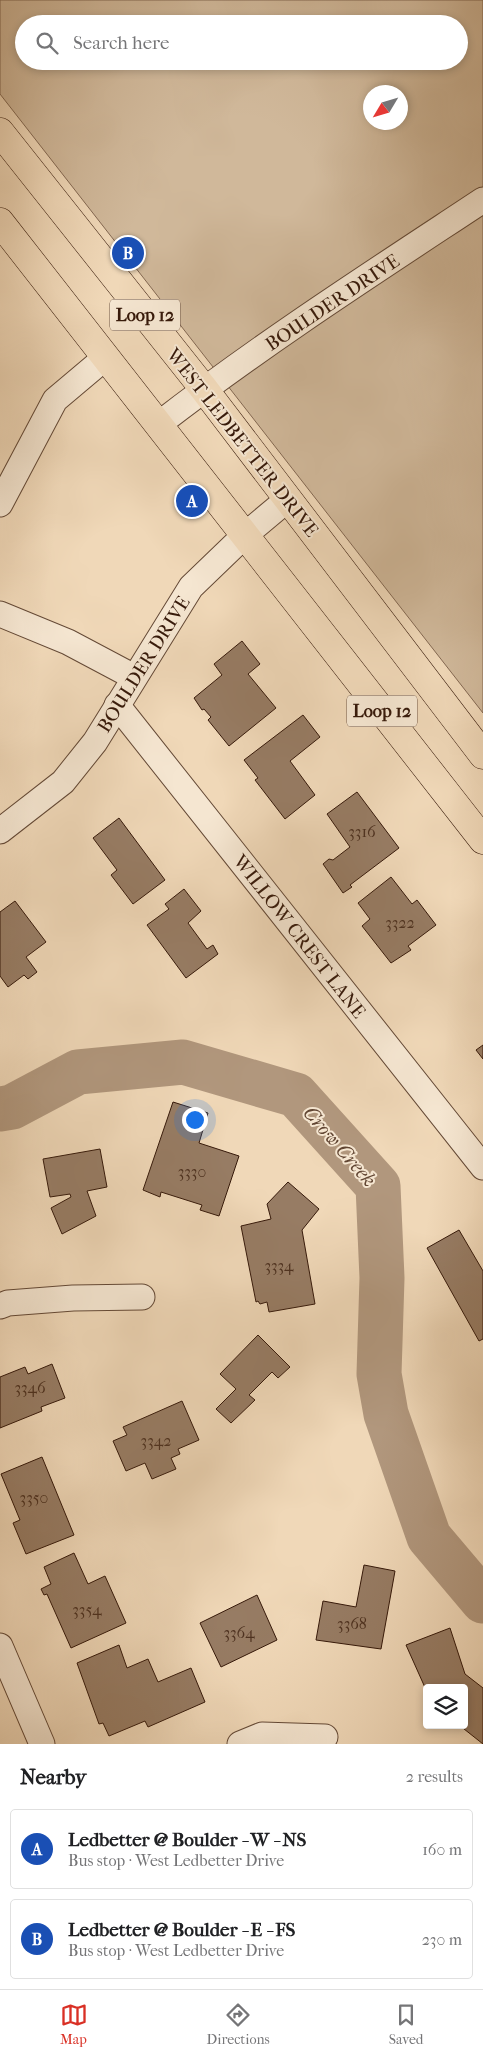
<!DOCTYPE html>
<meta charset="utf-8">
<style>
:root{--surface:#fff;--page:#f2f2f2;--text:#202124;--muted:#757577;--line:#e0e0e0;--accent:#d93025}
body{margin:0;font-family:"IM FELL French Canon",serif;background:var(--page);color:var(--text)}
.controls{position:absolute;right:15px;bottom:15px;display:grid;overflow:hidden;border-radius:5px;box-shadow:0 2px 8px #0003}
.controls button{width:45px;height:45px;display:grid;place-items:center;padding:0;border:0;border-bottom:1px solid var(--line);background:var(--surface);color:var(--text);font:25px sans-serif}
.compass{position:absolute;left:363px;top:85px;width:45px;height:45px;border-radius:50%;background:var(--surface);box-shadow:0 2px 8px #0003;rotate:232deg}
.you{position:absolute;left:194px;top:1119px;width:18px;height:18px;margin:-12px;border:4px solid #fff;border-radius:50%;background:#1a73e8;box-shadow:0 0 0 8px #1a73e833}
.badge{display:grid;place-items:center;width:32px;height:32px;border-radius:50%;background:var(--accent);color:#fff;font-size:16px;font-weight:700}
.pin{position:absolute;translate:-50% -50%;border:2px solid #fff;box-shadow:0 1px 5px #0006}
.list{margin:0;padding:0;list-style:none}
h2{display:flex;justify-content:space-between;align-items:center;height:65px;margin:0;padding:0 20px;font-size:21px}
h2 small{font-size:16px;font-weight:400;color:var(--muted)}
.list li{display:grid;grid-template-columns:32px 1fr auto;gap:15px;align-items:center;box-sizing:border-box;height:80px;margin:0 10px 10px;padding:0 10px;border:1px solid var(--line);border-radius:5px}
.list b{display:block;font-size:19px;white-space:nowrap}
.list p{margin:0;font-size:16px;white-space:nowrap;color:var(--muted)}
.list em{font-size:16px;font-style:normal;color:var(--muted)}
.icon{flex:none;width:28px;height:28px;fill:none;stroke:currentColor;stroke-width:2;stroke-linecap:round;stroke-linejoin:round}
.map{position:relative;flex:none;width:483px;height:1744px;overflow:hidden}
.search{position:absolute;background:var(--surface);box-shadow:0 2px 8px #0003;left:15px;right:15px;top:15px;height:55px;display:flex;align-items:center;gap:12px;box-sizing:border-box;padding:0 18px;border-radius:28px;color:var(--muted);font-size:19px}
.sheet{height:245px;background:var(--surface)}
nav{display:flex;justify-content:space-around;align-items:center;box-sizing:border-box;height:70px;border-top:1px solid var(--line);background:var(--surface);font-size:14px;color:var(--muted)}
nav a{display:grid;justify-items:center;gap:2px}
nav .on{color:var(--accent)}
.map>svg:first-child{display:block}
.green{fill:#d0b89a;stroke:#836852;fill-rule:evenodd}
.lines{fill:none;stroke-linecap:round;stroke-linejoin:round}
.river{stroke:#b1977d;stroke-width:45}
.building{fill:#977c64;stroke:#36190a}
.minor-casing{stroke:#644936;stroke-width:27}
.major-casing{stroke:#36190a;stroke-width:29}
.minor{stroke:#f5e6d1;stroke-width:25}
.major{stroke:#f0d8b8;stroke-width:28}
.labels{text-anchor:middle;stroke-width:4;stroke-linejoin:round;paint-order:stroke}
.number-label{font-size:16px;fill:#4e3220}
.shield{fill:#f5e6d1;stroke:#6f5646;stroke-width:1}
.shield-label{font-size:18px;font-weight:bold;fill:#36190a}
.street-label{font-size:19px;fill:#36190a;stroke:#f5e6d1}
.water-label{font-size:20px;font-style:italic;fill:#614532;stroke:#f5e6d1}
</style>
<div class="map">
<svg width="483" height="1744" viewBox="0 0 483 1744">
<rect width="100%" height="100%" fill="#f0d8b8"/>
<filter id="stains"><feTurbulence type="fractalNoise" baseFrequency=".004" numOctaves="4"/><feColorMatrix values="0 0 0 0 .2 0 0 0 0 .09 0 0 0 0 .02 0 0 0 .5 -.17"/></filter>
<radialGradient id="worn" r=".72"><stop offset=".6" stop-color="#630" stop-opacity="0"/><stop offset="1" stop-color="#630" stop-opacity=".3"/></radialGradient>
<path class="green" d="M0,0H483V713L0,94ZM24,24H459V61H24ZM370,92H400V122H370Z"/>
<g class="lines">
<polyline class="river" points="0,1109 12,1107 78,1072 183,1062 296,1095 378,1186 382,1278 379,1374 386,1414 429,1537 483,1601"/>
</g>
<g class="building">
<polygon points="242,641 260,664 248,674 276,708 229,746 208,720 211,717 204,709 202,710 194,698 222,675 214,664"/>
<polygon points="303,715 320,737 290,761 315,795 285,819 255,780 258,778 244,760"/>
<polygon points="357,792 399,848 350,885 352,887 343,893 323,864 329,859 333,860 350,847 327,814"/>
<polygon points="119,818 165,880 133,904 111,875 117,870 93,838"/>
<polygon points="391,877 412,904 417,900 436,925 408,946 411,950 391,963 362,926 370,919 358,903"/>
<polygon points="184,889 201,911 188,923 207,949 213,945 218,954 186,978 147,925 169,909 165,904"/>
<polygon points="15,901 46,942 26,957 37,972 28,979 24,975 8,987 0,976 0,912"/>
<polygon points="483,1045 483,1059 476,1050"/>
<polygon points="173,1102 208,1113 199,1143 239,1156 219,1216 200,1210 202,1205 161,1192 160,1197 143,1190"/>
<polygon points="100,1149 107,1187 87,1191 96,1216 62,1234 51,1208 71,1197 70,1194 50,1197 43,1159"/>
<polygon points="288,1182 319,1209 302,1230 315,1304 269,1312 267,1302 260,1304 258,1301 256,1302 241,1226 271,1219 267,1204"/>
<polygon points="459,1230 483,1271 483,1339 479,1341 427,1248"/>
<polygon points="258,1335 290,1367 278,1378 272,1372 249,1395 255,1400 231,1423 216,1409 236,1389 220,1374"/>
<polygon points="52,1364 65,1398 41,1407 42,1411 0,1428 0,1377 25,1367 28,1374"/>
<polygon points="182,1401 199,1440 178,1449 180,1454 171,1458 176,1469 152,1479 145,1463 126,1471 113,1441 127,1435 123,1427"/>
<polygon points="42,1457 74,1535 26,1554 13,1523 20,1520 1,1474"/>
<polygon points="74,1553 88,1584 105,1576 126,1623 71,1648 47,1594 44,1595 41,1589 51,1584 44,1567"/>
<polygon points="364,1565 395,1571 381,1649 316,1640 323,1601 356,1607"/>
<polygon points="257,1595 277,1640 221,1667 200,1623"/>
<polygon points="450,1628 465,1674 483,1688 483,1744 459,1725 464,1725 464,1688 427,1688 427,1692 406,1645"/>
<polygon points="119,1645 127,1668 148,1659 158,1682 191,1668 205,1702 148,1727 145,1721 109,1736 103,1723 99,1724 77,1663"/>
</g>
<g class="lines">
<g class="minor-casing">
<g id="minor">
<path d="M159,424C262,344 374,272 483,200"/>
<polyline points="0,504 55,400 106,357"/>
<polyline points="0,614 68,642 134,677"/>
<polyline points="117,705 483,1167"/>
<polyline points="0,831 63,782 95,742 191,587 245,535 288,499"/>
<polyline points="0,1306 8,1303 73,1298 142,1297"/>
<polyline points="0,1646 42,1744"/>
<polyline points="240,1744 262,1735 325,1737"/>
</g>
</g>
<g class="major-casing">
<g id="major">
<polyline points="0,132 204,389 483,755"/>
<polyline points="0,222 483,840"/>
</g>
</g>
<use href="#minor" class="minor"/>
<use href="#major" class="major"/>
</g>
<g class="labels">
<g class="number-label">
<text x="362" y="837">3316</text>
<text x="400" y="928">3322</text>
<text x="192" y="1177">3330</text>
<text x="279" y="1271">3334</text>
<text x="30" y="1393">3346</text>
<text x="156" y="1446">3342</text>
<text x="34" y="1503">3350</text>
<text x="87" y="1615">3354</text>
<text x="352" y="1629">3368</text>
<text x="239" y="1638">3364</text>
</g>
<g class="shield">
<rect x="110" y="299.5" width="70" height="31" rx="4"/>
<rect x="347" y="695.5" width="70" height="31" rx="4"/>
</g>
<g class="shield-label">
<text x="145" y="321">Loop 12</text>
<text x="382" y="717">Loop 12</text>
</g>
<g class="street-label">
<text transform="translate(332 302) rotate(-34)" y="7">BOULDER DRIVE</text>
<text transform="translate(243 442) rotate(52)" y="7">WEST LEDBETTER DRIVE</text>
<text transform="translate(143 664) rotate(-58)" y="7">BOULDER DRIVE</text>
<text transform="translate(300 936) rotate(52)" y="7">WILLOW CREST LANE</text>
</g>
<g class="water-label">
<text transform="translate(340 1146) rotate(49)" y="7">Crow Creek</text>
</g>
</g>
<rect width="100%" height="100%" filter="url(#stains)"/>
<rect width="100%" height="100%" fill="url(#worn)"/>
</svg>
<div class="controls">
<button><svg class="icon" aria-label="layers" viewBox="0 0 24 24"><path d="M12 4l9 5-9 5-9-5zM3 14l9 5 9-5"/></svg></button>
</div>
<svg class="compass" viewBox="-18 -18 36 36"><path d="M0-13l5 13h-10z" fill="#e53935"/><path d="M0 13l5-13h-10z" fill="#757577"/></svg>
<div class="you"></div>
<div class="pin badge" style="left:192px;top:501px;background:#1a4fb4">A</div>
<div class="pin badge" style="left:128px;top:253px;background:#1a4fb4">B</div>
<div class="search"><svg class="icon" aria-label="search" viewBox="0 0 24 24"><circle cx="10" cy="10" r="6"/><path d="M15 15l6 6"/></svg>Search here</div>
</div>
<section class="sheet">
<h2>Nearby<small>2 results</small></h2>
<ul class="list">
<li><span class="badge" style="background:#1a4fb4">A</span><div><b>Ledbetter @ Boulder - W - NS</b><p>Bus stop · West Ledbetter Drive</p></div><em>160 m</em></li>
<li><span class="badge" style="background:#1a4fb4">B</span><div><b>Ledbetter @ Boulder - E - FS</b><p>Bus stop · West Ledbetter Drive</p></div><em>230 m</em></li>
</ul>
</section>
<nav>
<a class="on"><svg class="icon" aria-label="map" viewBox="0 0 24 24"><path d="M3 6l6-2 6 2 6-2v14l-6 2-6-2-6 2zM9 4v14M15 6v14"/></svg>Map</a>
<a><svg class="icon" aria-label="directions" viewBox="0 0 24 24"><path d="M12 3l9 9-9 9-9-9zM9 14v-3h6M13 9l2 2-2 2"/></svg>Directions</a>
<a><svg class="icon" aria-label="saved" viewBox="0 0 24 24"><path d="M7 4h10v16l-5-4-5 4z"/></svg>Saved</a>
</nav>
